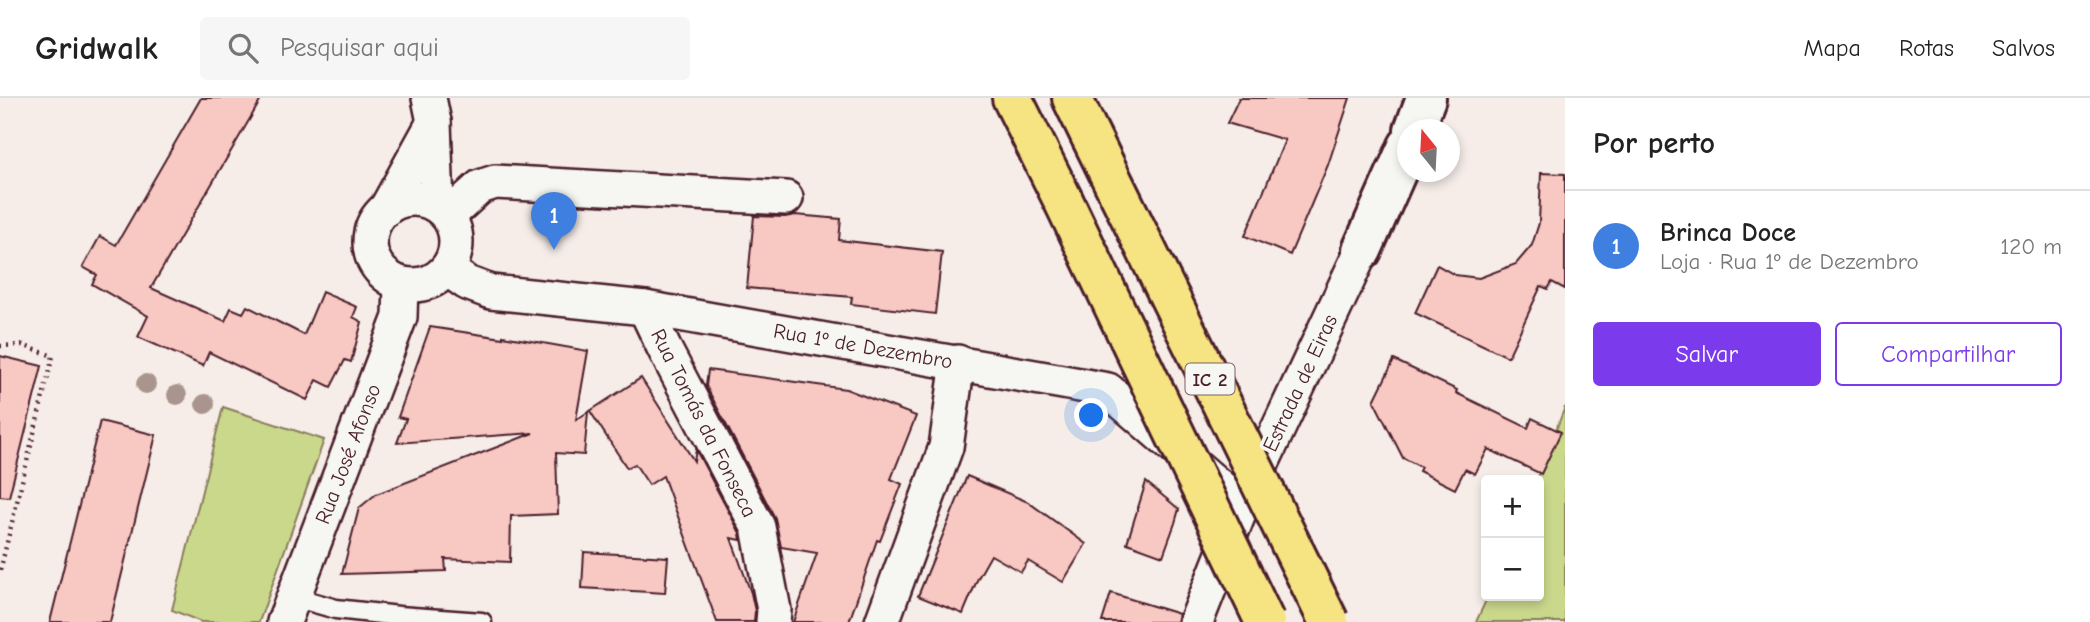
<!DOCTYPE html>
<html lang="pt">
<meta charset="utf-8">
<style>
:root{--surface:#fff;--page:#f6f6f6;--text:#222;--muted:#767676;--line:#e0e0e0;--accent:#7c3aed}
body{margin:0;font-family:"Comic Neue",sans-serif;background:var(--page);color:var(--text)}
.controls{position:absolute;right:21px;bottom:21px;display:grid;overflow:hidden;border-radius:7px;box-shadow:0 4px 10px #0003}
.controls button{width:63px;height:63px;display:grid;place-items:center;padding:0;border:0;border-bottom:2px solid var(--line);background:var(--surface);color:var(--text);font:35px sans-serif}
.compass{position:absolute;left:1397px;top:21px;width:63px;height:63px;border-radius:50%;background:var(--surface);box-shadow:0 4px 10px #0003;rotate:342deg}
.you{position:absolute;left:1092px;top:318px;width:24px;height:24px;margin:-18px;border:5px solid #fff;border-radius:50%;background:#1a73e8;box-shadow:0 0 0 10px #1a73e833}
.badge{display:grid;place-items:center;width:46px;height:46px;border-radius:50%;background:var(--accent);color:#fff;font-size:23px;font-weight:700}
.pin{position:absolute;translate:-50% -58px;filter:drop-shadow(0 2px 4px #0008)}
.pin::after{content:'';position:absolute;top:37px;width:24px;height:21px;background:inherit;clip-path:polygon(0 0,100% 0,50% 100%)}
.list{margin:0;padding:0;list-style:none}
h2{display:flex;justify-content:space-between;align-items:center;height:91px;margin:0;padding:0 28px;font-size:30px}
h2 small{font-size:23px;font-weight:400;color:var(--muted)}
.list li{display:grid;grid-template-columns:46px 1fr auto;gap:21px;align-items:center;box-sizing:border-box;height:112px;padding:0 28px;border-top:2px solid var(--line)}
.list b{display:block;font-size:26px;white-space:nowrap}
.list p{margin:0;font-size:23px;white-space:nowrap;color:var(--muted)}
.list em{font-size:23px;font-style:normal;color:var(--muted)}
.actions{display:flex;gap:14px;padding:21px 28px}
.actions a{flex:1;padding:16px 0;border:2px solid var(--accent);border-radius:7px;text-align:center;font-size:24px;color:var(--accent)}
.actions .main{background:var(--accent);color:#fff}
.icon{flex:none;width:38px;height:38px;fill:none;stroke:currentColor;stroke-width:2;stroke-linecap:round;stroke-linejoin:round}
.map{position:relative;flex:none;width:1565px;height:524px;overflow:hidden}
header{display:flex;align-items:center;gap:42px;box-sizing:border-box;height:98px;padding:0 35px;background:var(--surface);border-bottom:2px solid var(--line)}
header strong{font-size:33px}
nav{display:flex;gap:38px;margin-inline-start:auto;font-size:24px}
.search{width:490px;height:63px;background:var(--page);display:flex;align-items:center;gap:18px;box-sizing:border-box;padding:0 24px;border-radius:7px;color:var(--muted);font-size:26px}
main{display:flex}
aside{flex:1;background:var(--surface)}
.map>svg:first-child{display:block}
.green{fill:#cad88c;stroke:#8a7c5c;stroke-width:2}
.building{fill:#f8c8c2;stroke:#4a1f2b;stroke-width:2}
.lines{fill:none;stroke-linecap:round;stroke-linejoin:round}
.service-casing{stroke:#4a1f2b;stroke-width:23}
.minor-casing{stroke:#4a1f2b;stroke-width:38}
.tertiary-casing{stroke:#4a1f2b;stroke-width:44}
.trunk-casing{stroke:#4a1f2b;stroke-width:44}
.path{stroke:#4a1f2b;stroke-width:4.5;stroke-dasharray:2 5;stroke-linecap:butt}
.service{stroke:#f6f6f2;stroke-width:18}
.minor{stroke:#f6f6f2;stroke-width:33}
.tertiary{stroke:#f6f6f2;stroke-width:38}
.trunk{stroke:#f6e381;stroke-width:38}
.trunk-bridge-casing{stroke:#4a1f2b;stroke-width:44;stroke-linecap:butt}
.trunk-bridge{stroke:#f6e381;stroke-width:38}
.tree{fill:#a9958d}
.labels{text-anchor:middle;stroke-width:7;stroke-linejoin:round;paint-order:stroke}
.shield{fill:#f6f6f2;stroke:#7e6067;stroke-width:2}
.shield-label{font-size:19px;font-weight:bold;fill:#4a1f2b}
.street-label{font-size:21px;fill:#4a1f2b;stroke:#f6f6f2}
</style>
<header>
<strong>Gridwalk</strong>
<div class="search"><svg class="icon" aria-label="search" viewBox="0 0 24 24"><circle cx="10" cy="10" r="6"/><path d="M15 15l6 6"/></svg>Pesquisar aqui</div>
<nav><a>Mapa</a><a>Rotas</a><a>Salvos</a></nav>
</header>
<main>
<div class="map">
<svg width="1565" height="524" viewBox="0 0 1565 524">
<rect width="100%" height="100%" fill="#f6ede8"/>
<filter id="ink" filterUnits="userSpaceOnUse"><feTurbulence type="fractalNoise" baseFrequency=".0143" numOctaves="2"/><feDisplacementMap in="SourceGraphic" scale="14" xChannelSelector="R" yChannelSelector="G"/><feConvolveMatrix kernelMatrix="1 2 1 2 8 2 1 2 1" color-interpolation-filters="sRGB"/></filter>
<g filter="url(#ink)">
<g class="green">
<polygon points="223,309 324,342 259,524 201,524 172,512"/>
<polygon points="1565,309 1565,524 1476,524 1488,498 1539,498 1539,382 1536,382"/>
</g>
<g class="building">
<polygon points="201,0 262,0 151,190 225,223 231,210 243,215 247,208 304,237 322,194 357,209 353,219 362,224 351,264 345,262 331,289 317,282 307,302 209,254 203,268 138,239 148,218 92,186 97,177 83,169 100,138 116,147"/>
<polygon points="1239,0 1350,0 1328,67 1290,157 1245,138 1285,42 1227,25"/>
<polygon points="1541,75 1565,76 1565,191 1552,184 1548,191 1541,188 1508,259 1415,215 1437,167 1455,177 1479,180 1516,166 1532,147 1539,125"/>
<polygon points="795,117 841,121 839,142 942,154 935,216 851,206 852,199 747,190 754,118 785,119"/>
<polygon points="430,229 503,240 503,238 588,253 576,322 588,314 584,357 556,355 558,416 511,418 510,464 445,461 446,473 342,476 359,410 376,396 533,335 397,345 406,321 398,319"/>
<polygon points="0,258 42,268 9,399 0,398"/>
<polygon points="1394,262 1457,292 1456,295 1528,330 1532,320 1561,334 1541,376 1488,351 1475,376 1465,371 1455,391 1419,373 1421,369 1403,360 1374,303"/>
<polygon points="708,272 846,291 916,318 891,381 902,386 880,443 877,442 849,524 793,524 817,455 781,449 775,420 706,288"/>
<polygon points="641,280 694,363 696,352 740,435 741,442 731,440 751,495 755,513 754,524 717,524 663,378 649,387 635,366 627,370 590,313"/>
<polygon points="100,323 156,337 110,524 50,524"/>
<polygon points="967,378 1028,404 1086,446 1063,484 1028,463 1021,474 991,457 978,480 963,516 918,498"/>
<polygon points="1146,384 1179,411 1175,425 1163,458 1127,445"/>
<polygon points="584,454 668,459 665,495 582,490"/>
<polygon points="1111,495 1179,516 1177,524 1102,524"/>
</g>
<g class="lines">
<g class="service-casing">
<polyline id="service" points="294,499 336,511 399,518 482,524"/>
</g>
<g class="minor-casing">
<g id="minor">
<polyline points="429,0 434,24 437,108"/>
<circle cx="413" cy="144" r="43"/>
<polyline points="386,111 434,24"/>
<polyline points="448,118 480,89 495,84 786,100"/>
<polyline points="447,171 467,185 491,194 645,210 1108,292 1242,408"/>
<polyline points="645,210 664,250 758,429 774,512 773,524"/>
<polyline points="284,524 400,219 401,186"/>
<polyline points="882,524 946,349 958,264"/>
<polyline points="1196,524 1242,408 1362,152"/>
</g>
</g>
<g class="tertiary-casing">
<g id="tertiary">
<polyline points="1414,32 1426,0"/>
<polyline points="1362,152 1408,48"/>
</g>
</g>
<g class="trunk-casing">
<g id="trunk">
<polyline points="1012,0 1063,102"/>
<polyline points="1072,0 1091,39"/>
</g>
</g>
<polyline class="path" points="0,248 22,247 53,258 0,473"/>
<use href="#service" class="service"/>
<use href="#minor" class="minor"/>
<use href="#tertiary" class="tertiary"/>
<use href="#trunk" class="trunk"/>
<g class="trunk-bridge-casing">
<g id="trunk-bridge">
<polyline points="1091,39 1329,524"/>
<polyline points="1063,102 1265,524"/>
</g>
</g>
<use href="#trunk-bridge" class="trunk-bridge"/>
</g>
<g class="tree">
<circle cx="146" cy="286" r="10"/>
<circle cx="177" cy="297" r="10"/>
<circle cx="205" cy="306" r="10"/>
</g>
</g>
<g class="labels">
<rect class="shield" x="1185.5" y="265.5" width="49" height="31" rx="5"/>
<g class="shield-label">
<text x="1210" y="288">IC 2</text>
</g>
<g class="street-label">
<text transform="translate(863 248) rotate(10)" y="7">Rua 1º de Dezembro</text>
<text transform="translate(1300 285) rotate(-65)" y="7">Estrada de Eiras</text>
<text transform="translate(704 325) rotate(63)" y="7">Rua Tomás da Fonseca</text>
<text transform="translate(348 356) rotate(-69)" y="7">Rua José Afonso</text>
</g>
</g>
</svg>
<div class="controls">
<button>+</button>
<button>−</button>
</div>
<svg class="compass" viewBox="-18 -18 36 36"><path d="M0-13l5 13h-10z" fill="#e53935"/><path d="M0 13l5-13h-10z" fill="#767676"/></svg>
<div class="you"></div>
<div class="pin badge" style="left:554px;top:152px;background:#3f7fe0">1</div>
</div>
<aside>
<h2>Por perto<small></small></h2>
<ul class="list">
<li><span class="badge" style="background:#3f7fe0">1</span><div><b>Brinca Doce</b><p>Loja · Rua 1º de Dezembro</p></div><em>120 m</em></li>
</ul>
<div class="actions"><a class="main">Salvar</a><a>Compartilhar</a></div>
</aside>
</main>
